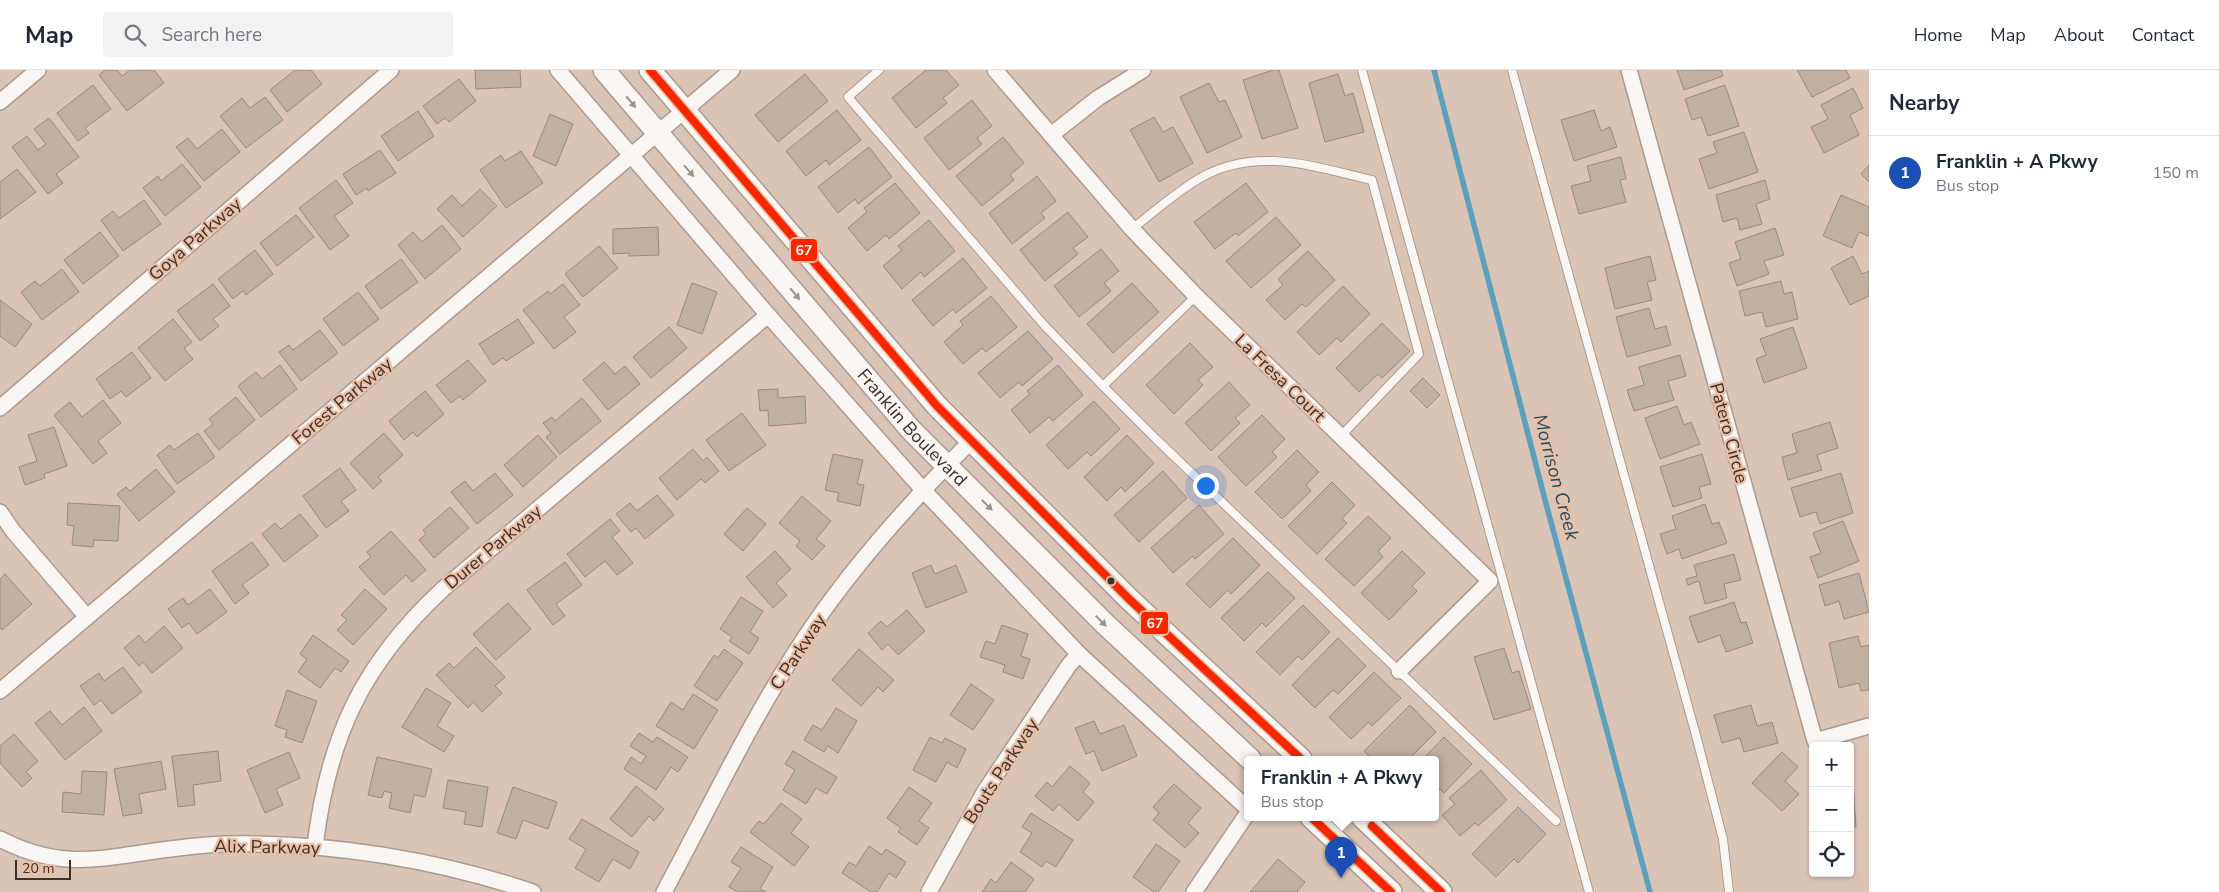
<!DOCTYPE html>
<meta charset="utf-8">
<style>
:root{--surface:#fff;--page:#f2f2f3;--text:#1f2937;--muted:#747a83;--line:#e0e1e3;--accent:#2563eb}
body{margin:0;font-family:"Nunito Sans",sans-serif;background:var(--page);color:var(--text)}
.controls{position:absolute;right:15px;bottom:15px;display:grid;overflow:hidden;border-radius:5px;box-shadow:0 1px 4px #0004}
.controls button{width:45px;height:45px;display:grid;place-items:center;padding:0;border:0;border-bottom:1px solid var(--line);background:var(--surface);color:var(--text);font:25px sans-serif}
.scale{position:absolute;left:15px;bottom:12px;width:56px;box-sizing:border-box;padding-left:5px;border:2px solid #3f2f25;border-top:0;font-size:14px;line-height:18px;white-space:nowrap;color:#3f2f25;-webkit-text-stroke:4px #e9c0a7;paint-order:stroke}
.you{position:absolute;left:1205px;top:415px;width:18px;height:18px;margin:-12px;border:4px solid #fff;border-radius:50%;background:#1a73e8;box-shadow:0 0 0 8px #1a73e833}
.badge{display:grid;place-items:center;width:32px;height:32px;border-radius:50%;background:var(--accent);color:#fff;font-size:16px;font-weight:700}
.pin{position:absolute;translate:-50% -41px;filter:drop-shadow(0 1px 2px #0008)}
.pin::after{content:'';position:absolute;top:26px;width:18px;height:15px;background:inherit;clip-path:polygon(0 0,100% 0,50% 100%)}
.popup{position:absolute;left:1244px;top:686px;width:195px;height:65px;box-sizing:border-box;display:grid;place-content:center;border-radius:5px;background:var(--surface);filter:drop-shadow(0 1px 4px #0005);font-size:16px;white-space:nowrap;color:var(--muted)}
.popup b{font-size:19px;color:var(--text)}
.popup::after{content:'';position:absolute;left:50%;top:100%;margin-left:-10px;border:10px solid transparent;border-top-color:var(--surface)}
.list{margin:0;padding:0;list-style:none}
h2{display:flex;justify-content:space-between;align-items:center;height:65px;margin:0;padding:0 20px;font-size:21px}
h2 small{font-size:16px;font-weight:400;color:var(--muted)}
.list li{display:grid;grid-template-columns:32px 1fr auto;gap:15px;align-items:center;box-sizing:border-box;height:75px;padding:0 20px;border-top:1px solid var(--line)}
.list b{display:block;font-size:19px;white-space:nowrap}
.list p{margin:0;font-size:16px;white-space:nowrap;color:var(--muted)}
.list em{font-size:16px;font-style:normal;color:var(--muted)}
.icon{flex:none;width:28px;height:28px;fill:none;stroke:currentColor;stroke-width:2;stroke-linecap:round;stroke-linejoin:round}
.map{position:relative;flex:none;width:1869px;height:822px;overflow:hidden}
header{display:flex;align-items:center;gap:30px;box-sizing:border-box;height:70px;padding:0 25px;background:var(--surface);border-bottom:1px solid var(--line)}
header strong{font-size:24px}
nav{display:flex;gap:28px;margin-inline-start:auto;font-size:18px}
.search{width:350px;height:45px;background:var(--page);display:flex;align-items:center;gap:12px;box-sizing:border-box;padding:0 18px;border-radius:5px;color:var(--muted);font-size:19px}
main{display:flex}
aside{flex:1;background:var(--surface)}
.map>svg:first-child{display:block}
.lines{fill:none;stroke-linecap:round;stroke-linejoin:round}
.stream{stroke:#5ca0bd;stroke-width:5.5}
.building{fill:#bfb0a3;stroke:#998a7e}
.lane-casing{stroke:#ab9a90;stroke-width:10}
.street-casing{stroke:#ab9a90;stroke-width:18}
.secondary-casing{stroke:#ab9a90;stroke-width:24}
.lane{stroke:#f9f6f4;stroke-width:8}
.street{stroke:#f9f6f4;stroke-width:15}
.secondary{stroke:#f9f6f4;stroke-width:21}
.bus-1-casing{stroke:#e9c0a7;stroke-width:11}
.bus-1{stroke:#fa2600;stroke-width:8}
.oneway{fill:#9c928c}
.bus-dot{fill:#3f2f25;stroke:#e9c0a7;stroke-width:2}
.labels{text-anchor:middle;stroke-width:4.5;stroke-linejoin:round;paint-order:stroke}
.street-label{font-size:18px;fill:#3f2f25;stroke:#e9c0a7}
.water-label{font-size:19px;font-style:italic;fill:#1a506a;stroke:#e9c0a7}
.line-badge{stroke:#e9c0a7;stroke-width:2}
.badge-label{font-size:14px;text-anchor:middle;font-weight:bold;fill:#fff}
</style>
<header>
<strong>Map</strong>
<div class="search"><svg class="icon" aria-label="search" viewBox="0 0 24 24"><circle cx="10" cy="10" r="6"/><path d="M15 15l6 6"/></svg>Search here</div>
<nav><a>Home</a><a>Map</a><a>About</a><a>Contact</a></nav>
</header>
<main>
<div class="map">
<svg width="1869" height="822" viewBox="0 0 1869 822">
<rect width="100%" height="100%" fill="#dac4b6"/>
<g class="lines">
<polyline class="stream" points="1434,0 1544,426 1650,822"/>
</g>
<g class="building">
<polygon points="105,0 117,0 122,6 130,0 154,0 164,13 127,41 99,5"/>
<polygon points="295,0 311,0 322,14 287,42 270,20"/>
<polygon points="475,0 520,0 521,17 476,19"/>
<polygon points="926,0 946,0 959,15 943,28 947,33 916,58 892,28"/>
<polygon points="1273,0 1279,0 1298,58 1262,69 1243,10"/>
<polygon points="1677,0 1721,0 1723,6 1684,20"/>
<polygon points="1797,0 1846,0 1850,8 1812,27"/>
<polygon points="805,4 828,31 778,72 755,45"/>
<polygon points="1338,4 1345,26 1353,23 1364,62 1325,72 1309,13"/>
<polygon points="459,9 476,31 449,52 445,48 437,54 423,36"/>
<polygon points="1209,13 1219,32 1225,30 1242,67 1207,83 1180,27"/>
<polygon points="93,15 111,39 85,58 89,63 78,71 57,43"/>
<polygon points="1725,15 1739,56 1708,66 1701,47 1692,50 1685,29"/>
<polygon points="1853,18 1863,38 1850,45 1859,65 1824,83 1811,57 1828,49 1821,35"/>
<polygon points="265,27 283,50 246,78 220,46 242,28 250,38"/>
<polygon points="972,30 992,56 977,68 982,74 949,100 924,68"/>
<polygon points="837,40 861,70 829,95 826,90 806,106 786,81"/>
<polygon points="1594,40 1601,61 1610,57 1617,77 1574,91 1561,50"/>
<polygon points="418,41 434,66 398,91 381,66"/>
<polygon points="550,44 573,54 556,96 533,86"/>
<polygon points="1154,47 1163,62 1173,57 1193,93 1159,112 1130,60"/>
<polygon points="49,48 79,87 56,104 63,113 48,124 12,77 27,66 38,80 46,74 34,59"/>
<polygon points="222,59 240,82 204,111 176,77 188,68 197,79"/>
<polygon points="1744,62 1758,102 1709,119 1699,89 1717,83 1713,72"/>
<polygon points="1003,67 1024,93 1010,105 1014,110 982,136 956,106"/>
<polygon points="869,77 892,107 858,134 855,129 838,143 818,117"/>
<polygon points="380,80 396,103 368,121 367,118 356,125 343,104"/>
<polygon points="521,81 543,113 506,138 480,100 501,85 505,91"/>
<polygon points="1621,87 1626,109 1620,110 1626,132 1579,144 1571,116 1591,111 1587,96"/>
<polygon points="182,94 201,117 165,146 143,118 158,106 161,111"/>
<polygon points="1869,95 1869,112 1861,104"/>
<polygon points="17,99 36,122 0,149 0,112"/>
<polygon points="1037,106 1056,131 1041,143 1045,148 1012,174 989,143"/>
<polygon points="336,110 353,133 334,146 349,166 330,180 299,138"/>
<polygon points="1765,110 1770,129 1756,134 1762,154 1740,160 1737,148 1723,152 1716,125"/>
<polygon points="895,113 920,143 889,169 886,165 867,181 848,158 867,142 864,138"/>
<polygon points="1246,113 1268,142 1238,166 1236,163 1215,179 1194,152"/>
<polygon points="480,119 497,136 463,167 437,139 452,125 462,136"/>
<polygon points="1841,125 1869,137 1869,164 1868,166 1859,162 1852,178 1823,166"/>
<polygon points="144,130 161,154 123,181 101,150 113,141 119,148"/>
<polygon points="1068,142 1088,167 1073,178 1078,184 1045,211 1020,180"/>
<polygon points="296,145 314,167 277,196 260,173"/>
<polygon points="1276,147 1301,175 1251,218 1226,191"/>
<polygon points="929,150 955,181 924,207 921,202 902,219 883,196 902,180 898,176"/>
<polygon points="442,155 461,179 425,209 398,175 413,162 422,172"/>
<polygon points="658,157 659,185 629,186 629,183 613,184 613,159"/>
<polygon points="1775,158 1784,185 1764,191 1769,204 1737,216 1729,193 1741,189 1735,172"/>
<polygon points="100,162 119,186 83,214 64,190"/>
<polygon points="599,176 618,198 583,227 565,204"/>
<polygon points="1101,179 1119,201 1104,213 1111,221 1079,247 1054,216"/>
<polygon points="255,180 273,204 246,225 243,221 233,229 218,209"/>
<polygon points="1308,181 1335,210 1306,237 1302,234 1285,250 1266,230 1283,215 1278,209"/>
<polygon points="1650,186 1656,210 1647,212 1652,230 1615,239 1605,198"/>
<polygon points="1853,186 1862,204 1869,201 1869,226 1850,235 1831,198"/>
<polygon points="963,188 987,218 956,243 953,239 933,256 912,230"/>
<polygon points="401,189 418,212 381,239 365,216"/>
<polygon points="62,199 79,222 42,250 21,222 35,211 40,216"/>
<polygon points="1781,211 1784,224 1792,222 1798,249 1766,257 1762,242 1745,246 1739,221"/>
<polygon points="692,213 717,222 702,264 677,255"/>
<polygon points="1132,213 1159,242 1113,283 1087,254"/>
<polygon points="213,214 230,236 213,249 219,256 200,271 177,241"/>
<polygon points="563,214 580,235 564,247 576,262 554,279 523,240 548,221 550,224"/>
<polygon points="1343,216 1370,244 1341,272 1337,268 1319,285 1297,262"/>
<polygon points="358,222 379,249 343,276 323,249"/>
<polygon points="991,226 1017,257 986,282 982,278 963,294 944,272 963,255 960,251"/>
<polygon points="0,230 32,254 15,277 0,266"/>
<polygon points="1649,238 1655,259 1666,256 1671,275 1627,287 1616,247"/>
<polygon points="173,249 192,272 184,278 193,289 165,311 138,278"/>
<polygon points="518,249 534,273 506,291 503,288 493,295 479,274"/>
<polygon points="1382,253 1410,281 1382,308 1378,304 1359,322 1336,298"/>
<polygon points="669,257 687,278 651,308 633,287"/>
<polygon points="1793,257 1807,298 1764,313 1756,289 1766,285 1760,269"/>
<polygon points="320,260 338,283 301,311 279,282 289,275 293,280"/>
<polygon points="1028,261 1053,289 1022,316 1019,312 1000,328 978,303"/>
<polygon points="1190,273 1213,297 1198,310 1203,315 1174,344 1146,315"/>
<polygon points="132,282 151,308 126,327 121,321 110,329 96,309"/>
<polygon points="1680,285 1686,306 1668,311 1674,330 1634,341 1627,320 1644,315 1639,297"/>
<polygon points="468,290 486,311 463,330 460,326 451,333 436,315"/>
<polygon points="604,292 615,304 625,296 640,314 608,340 583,310"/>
<polygon points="280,295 297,319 261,347 238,316 256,302 262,309"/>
<polygon points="1058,295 1083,325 1053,351 1049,347 1030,363 1011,340 1030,324 1027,321"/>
<polygon points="1423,308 1440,325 1427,338 1410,321"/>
<polygon points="1229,312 1250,335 1235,348 1240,353 1211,381 1185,353"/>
<polygon points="778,319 778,328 805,326 806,353 769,356 768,340 760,341 758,320"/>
<polygon points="425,321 444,344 417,367 413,362 404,370 389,351"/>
<polygon points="236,327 255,350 219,380 204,361 213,354 209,349"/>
<polygon points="582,328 601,351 560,384 546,367 551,363 543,353 552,347 555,351"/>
<polygon points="103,330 121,353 98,371 107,383 93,394 54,345 70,332 82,347"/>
<polygon points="1094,331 1120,359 1091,386 1087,382 1068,399 1046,375"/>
<polygon points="1677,336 1684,355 1691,352 1700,374 1660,389 1645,348"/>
<polygon points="742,343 766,375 729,401 706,370"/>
<polygon points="1262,345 1285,369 1272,382 1277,387 1246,416 1218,387"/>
<polygon points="1830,352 1838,378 1817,385 1822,400 1788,410 1782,387 1797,383 1792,364"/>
<polygon points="54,357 67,396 44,404 45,408 25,415 19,397 37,391 28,365"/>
<polygon points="198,363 215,387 177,414 157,385 170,375 174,380"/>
<polygon points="384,363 403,385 378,407 382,411 373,419 350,393"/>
<polygon points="538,365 557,387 523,417 504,395"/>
<polygon points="1127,365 1154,393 1125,422 1121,417 1107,431 1084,407"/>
<polygon points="693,379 703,391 707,387 719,401 705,413 701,409 677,430 659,408"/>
<polygon points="1297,380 1319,402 1306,415 1311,421 1282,449 1255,422"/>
<polygon points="833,384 863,390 857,414 864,415 860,436 837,431 839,423 825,420"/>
<polygon points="1702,384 1711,414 1699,417 1702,428 1673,437 1660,397"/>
<polygon points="340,398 356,420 341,431 349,441 326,458 303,426"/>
<polygon points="156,399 175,422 139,451 117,424 126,417 130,421"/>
<polygon points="1163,401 1187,428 1139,472 1114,445"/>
<polygon points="495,403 513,425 477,454 451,422 465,411 473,421"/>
<polygon points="1841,403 1853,443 1820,454 1816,442 1800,447 1791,418"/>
<polygon points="1332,412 1355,435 1342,449 1347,453 1317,484 1288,456"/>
<polygon points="657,425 674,445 645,469 636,458 631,462 616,444 630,433 637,441"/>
<polygon points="802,426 831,451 816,469 825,476 812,490 796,476 800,471 779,453"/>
<polygon points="68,433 120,436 118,471 94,470 93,477 72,475 74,456 67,455"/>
<polygon points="1705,434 1712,454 1719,452 1727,473 1682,489 1679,479 1667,484 1660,464 1676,459 1672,446"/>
<polygon points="1199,435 1224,464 1195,489 1193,486 1173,503 1151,478"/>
<polygon points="450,437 469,458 434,488 419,470 426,464 423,460"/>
<polygon points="747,438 766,454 743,481 724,464"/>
<polygon points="300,444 318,466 284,492 262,464 275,453 281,459"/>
<polygon points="1368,446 1391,468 1378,481 1383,487 1354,516 1325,489"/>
<polygon points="610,449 620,461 612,467 633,493 617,505 605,491 585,507 567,484"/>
<polygon points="1843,451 1859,491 1818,508 1810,487 1821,483 1813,463"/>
<polygon points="391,461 426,500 412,512 406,505 384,525 359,497 371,487 367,482"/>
<polygon points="1233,468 1260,495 1231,524 1228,520 1210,538 1186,514"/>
<polygon points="252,472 269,495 242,515 249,523 235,534 212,501"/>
<polygon points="775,481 791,499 776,513 787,525 773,538 746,507"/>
<polygon points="1402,481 1425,503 1412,516 1417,521 1389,550 1361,523"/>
<polygon points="1734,484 1741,510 1724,514 1727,528 1705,534 1699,511 1688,515 1686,509 1697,506 1694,495"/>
<polygon points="565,492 582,515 556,534 565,546 553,555 527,520"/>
<polygon points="931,495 935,504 956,495 967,522 926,538 912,503"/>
<polygon points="1268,502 1295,528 1266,557 1262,553 1244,571 1221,548"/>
<polygon points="1859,503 1869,542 1844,549 1839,531 1825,536 1819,515"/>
<polygon points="5,504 32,534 2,560 0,558 0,509"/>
<polygon points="210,519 227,542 197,564 189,553 182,558 168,539 183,528 188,535"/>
<polygon points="365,519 387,539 353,575 337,560 347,550 341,545"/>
<polygon points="741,527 763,541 750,562 759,568 749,584 729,571 732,567 720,559"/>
<polygon points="1734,532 1741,553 1746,552 1753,573 1726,582 1720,565 1698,573 1689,547"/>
<polygon points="508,533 531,559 496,590 473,564"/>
<polygon points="1303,535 1330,562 1302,590 1298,586 1280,605 1256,582"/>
<polygon points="907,540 925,561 898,585 888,574 882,580 868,563 881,551 887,557"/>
<polygon points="1002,555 1028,564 1021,586 1030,589 1023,609 1003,602 1005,595 980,587 986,571 995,574"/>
<polygon points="164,556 183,578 152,603 143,592 139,596 124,578 139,565 145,573"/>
<polygon points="313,565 349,591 341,602 335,598 320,618 298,602 307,589 300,584"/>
<polygon points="1858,566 1861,577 1869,575 1869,620 1861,621 1859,613 1839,618 1829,573"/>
<polygon points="1338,568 1366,596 1338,624 1333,620 1315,638 1292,615"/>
<polygon points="476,577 505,607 495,616 502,623 482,642 473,632 468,638 436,605 449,593 454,598"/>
<polygon points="1504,578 1512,603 1519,601 1531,639 1494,650 1474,587"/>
<polygon points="724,579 743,593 717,631 694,616 714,585 718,588"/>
<polygon points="859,579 894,610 883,622 878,617 861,636 832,610"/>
<polygon points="123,597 142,622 112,644 101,630 94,635 80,616 99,603 104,611"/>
<polygon points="1374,602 1401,628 1372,656 1369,652 1351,669 1329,647"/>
<polygon points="971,614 994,630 973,660 950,645"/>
<polygon points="426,618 451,633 437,656 454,666 444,682 402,657"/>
<polygon points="287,620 317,631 302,673 285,667 287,660 275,656"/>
<polygon points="693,624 718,640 694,679 656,656 671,632 683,640"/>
<polygon points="1410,635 1436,662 1409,689 1405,686 1402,689 1372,689 1364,681"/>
<polygon points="1751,635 1757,656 1772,652 1778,673 1744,682 1740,668 1722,673 1714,645"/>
<polygon points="84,637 102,661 65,690 35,653 50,641 62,655"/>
<polygon points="836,638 857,651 838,683 828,676 824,682 804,670 813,655 822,660"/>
<polygon points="1094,651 1100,664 1124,655 1137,686 1102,701 1094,681 1086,684 1075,658"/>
<polygon points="639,663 653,672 657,667 688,687 678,702 671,697 656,720 624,699 631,687 641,694 646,686 630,676"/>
<polygon points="14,664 38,691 26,702 32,708 22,717 0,693 0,676"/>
<polygon points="930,667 942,673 945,668 966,679 957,698 947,692 936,712 913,700"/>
<polygon points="1444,667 1472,694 1444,723 1440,719 1435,724 1435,689 1423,689"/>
<polygon points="218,681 221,711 193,715 195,735 178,737 172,686"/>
<polygon points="793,681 837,707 827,724 816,718 806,734 783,720 795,700 785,694"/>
<polygon points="289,682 300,708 276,719 283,735 265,743 247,700"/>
<polygon points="1782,682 1798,697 1785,711 1799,724 1782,741 1752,713"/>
<polygon points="377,687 432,699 425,727 414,725 410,743 389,738 392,723 384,721 382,728 368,725"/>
<polygon points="161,691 166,719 139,724 142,743 123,746 114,699"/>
<polygon points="1070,696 1090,713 1083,722 1094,732 1078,751 1059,734 1053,741 1035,726 1047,712 1052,717"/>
<polygon points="1481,700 1507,730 1478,756 1475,753 1460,766 1442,745 1455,734 1449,728"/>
<polygon points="82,701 107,702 104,745 62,742 63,722 81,724"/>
<polygon points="448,710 488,717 482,757 464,754 466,742 443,738"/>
<polygon points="1853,711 1856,757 1850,757 1850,712"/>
<polygon points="1174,714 1201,738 1188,753 1199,763 1185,778 1153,750 1159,743 1153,737"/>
<polygon points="636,716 664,739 654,751 649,746 632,767 610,749"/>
<polygon points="513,717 557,732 548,759 523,750 516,769 497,763"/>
<polygon points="909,717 932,733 919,751 929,758 917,775 898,762 901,758 887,748"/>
<polygon points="781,733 802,749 791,763 809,777 794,796 750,762 759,751 764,754"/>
<polygon points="1518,737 1546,764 1518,793 1514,789 1496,807 1472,784"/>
<polygon points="1031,743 1073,770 1056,797 1046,791 1042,797 1020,782 1032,763 1022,757"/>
<polygon points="582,749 639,782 630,799 613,789 599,812 575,798 586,779 569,769"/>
<polygon points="1156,774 1180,791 1158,822 1154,822 1133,807"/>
<polygon points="869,776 882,785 886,779 906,792 896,808 889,803 877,822 871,822 842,803 849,792 856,796"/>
<polygon points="741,777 773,797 760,819 766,822 738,822 729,817 741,798 731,792"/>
<polygon points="1278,789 1305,812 1297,822 1250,822"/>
<polygon points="1011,792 1034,809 1025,822 982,822 991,809 996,813"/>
</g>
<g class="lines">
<g class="lane-casing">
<g id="lane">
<polyline points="879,0 848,27 1044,255 1103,316 1156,369 1556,751"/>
<polyline points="1362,0 1589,822"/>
<polyline points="1512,0 1697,669 1723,769 1729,822"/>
<path d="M1132,159C1154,142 1177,121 1202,107C1257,76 1315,97 1372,110L1419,284L1340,367"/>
<polyline points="1103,316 1196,226"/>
</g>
</g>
<g class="street-casing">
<g id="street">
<polyline points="558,0 768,245 924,421 1079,584 1247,738"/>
<polyline points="995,0 1132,159 1196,226 1490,511 1399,601"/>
<polyline points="1629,0 1815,671 1869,656"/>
<polyline points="0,32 38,0"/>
<polyline points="1051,65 1098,28 1143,0"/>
<polyline points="0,338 391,0"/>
<polyline points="0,442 13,461 87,547"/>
<polyline points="0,621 732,0"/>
<path d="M0,769C63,802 105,787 170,779C199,775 228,773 257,774C351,776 443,792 533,822"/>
<path d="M315,776C328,668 362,594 443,519L768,245"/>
<path d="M664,822C710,737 752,647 806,566C853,495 912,430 972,370"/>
<polyline points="929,822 985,721 1069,595 1079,584"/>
<polyline points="1194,822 1247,744"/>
</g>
</g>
<g class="secondary-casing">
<g id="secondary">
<path id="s1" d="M604,0L911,360L1105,554L1250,689"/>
<polyline points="650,0 937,336 1129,529 1301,689"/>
<polyline points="1311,747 1391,822"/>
<polyline points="1362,747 1441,822"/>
</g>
</g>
<use href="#lane" class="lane"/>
<use href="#street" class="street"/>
<use href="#secondary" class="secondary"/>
<g class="bus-1-casing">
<g id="bus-1">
<polyline points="650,0 937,336 1129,529 1301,689"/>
<polyline points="1311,747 1391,822"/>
<polyline points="1372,756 1441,822"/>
</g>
</g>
<use href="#bus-1" class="bus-1"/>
</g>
<defs><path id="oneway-solid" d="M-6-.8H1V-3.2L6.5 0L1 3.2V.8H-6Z" transform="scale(1.25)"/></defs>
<g class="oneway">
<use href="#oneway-solid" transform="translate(631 32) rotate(50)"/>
<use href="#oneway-solid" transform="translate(689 101) rotate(49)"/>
<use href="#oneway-solid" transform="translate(795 224) rotate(50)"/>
<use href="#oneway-solid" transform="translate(987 435) rotate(45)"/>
<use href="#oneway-solid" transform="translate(1101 551) rotate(45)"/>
</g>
<circle class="bus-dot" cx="1111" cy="511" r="4.5"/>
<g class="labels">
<g class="street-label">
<text transform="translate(195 169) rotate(-41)" y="6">Goya Parkway</text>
<text transform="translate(1280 308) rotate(44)" y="6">La Fresa Court</text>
<text transform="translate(342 331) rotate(-40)" y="6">Forest Parkway</text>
<text dy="6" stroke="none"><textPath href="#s1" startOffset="472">Franklin Boulevard</textPath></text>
<text transform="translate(1729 363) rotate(75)" y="6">Patero Circle</text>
<text transform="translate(493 477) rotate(-40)" y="6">Durer Parkway</text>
<text transform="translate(798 582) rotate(-57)" y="6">C Parkway</text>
<text transform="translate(1001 701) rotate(-57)" y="6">Bouts Parkway</text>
<text transform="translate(267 777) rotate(1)" y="6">Alix Parkway</text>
</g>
<g class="water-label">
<text transform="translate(1557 407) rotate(75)" y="7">Morrison Creek</text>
</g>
</g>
<g class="line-badge">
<rect x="790" y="168" width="28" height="24" rx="5" fill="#fa2600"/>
<rect x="1140" y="541" width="29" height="24" rx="5" fill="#fa2600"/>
</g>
<g class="badge-label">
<text x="804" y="185">67</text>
<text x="1155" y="558">67</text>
</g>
</svg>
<div class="controls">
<button>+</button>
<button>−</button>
<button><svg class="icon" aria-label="locate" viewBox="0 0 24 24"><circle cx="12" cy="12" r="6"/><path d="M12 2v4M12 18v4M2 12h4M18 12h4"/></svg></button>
</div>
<div class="scale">20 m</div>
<div class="you"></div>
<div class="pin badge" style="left:1341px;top:808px;background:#1a4fb4">1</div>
<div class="popup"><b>Franklin + A Pkwy</b>Bus stop</div>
</div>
<aside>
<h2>Nearby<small></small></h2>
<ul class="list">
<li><span class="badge" style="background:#1a4fb4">1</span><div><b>Franklin + A Pkwy</b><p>Bus stop</p></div><em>150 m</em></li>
</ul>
</aside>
</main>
